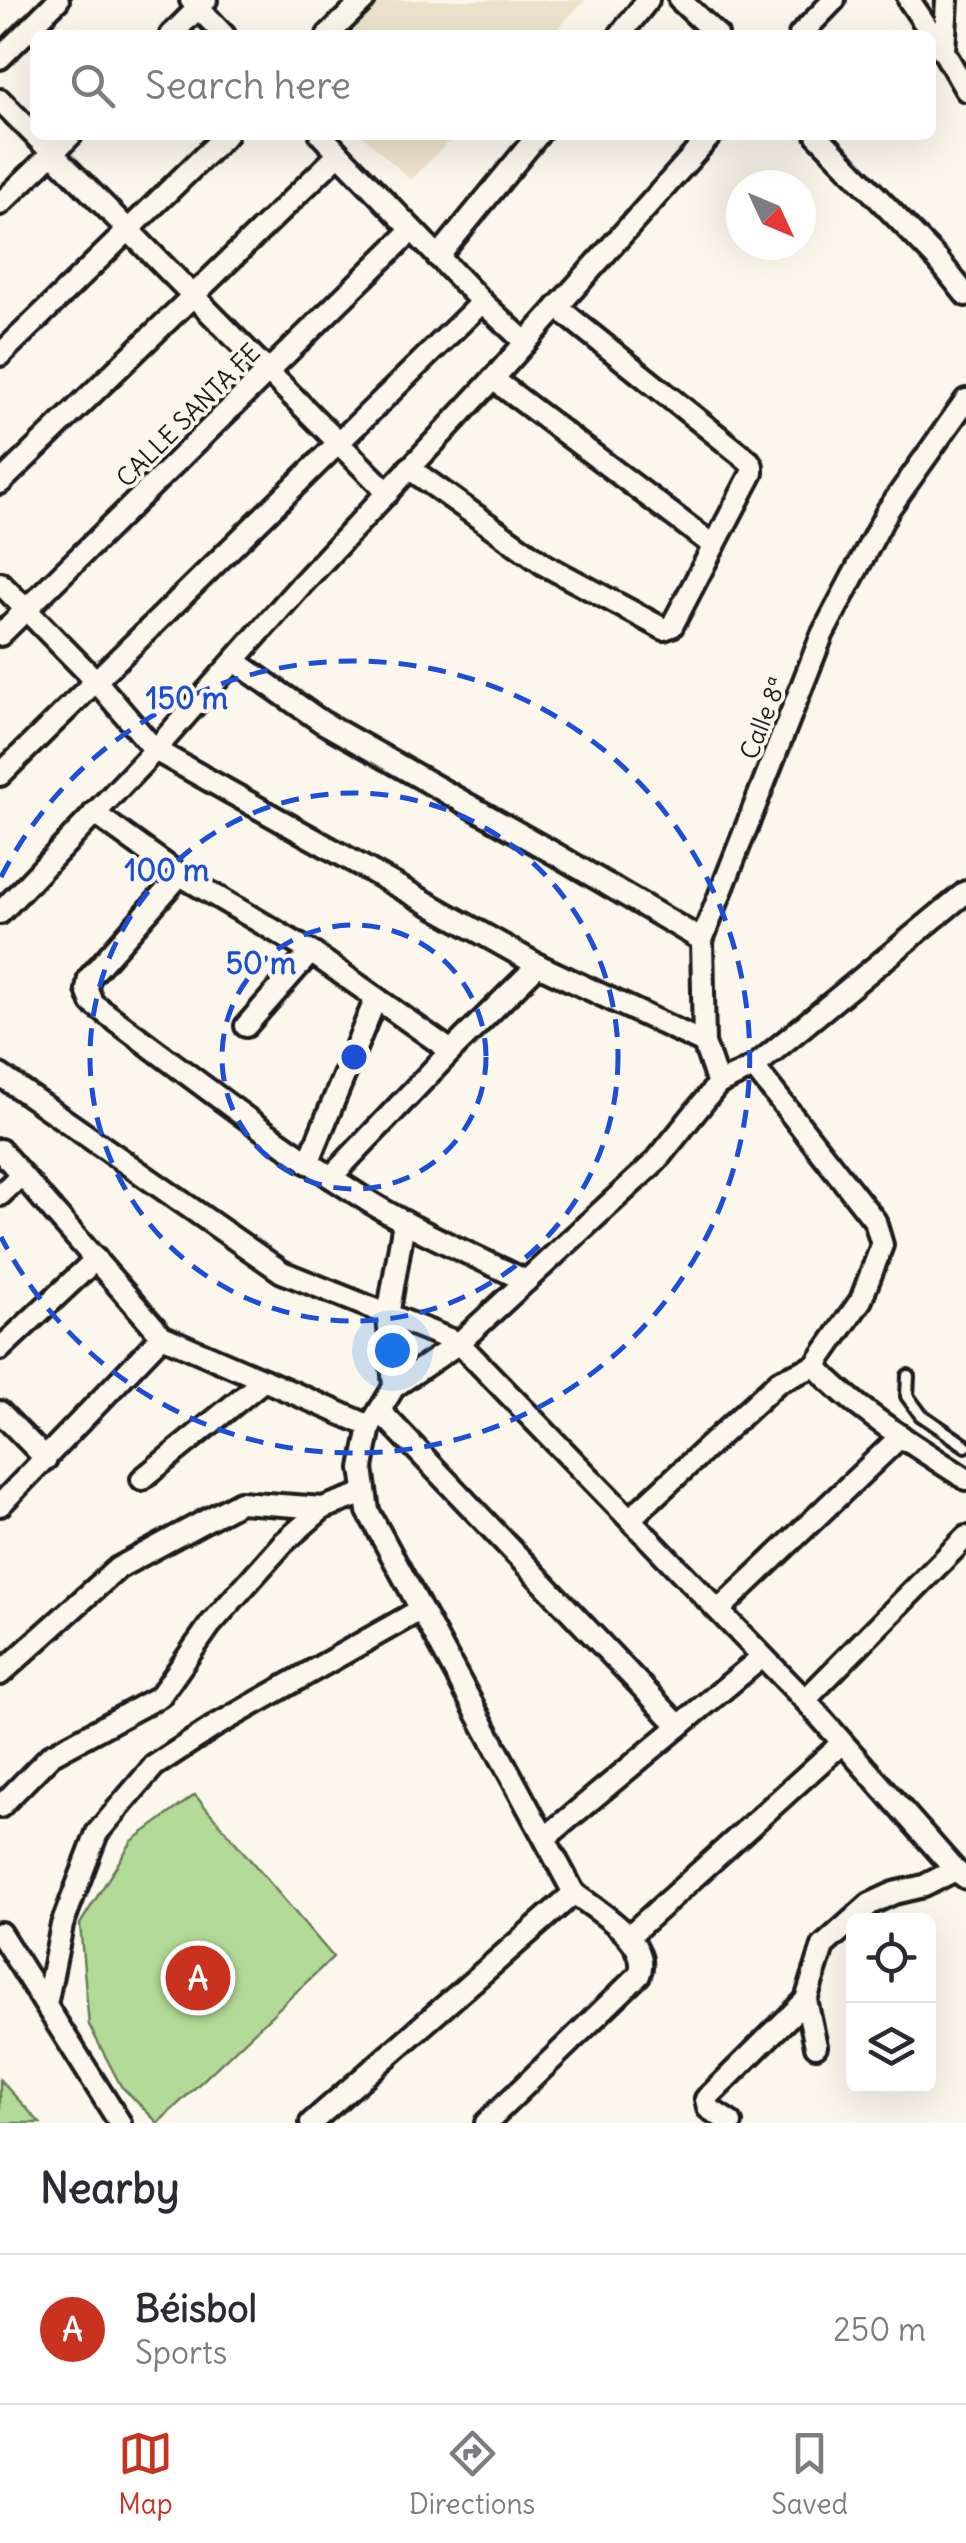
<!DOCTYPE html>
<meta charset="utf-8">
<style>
:root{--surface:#fff;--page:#f2f2f3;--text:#2b2b33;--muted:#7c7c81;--line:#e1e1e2;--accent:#c8321e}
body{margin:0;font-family:Delius,sans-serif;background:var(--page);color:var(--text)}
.controls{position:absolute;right:30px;bottom:30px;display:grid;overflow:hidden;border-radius:15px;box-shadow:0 10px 40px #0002}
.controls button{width:90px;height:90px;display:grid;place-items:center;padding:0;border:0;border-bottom:2px solid var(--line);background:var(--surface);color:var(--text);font:50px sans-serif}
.compass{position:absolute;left:726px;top:170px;width:90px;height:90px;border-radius:50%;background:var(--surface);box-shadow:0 10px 40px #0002;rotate:134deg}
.you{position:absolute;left:392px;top:1350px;width:35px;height:35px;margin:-25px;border:8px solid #fff;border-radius:50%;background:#1a73e8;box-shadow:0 0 0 15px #1a73e833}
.badge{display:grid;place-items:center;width:65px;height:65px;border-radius:50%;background:var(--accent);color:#fff;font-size:32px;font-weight:700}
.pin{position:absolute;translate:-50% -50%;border:5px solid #fff;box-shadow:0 2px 10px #0006}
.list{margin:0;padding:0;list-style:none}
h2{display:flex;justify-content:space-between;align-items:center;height:130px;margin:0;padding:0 40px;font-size:42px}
h2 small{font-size:32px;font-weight:400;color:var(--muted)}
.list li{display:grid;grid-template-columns:65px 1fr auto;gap:30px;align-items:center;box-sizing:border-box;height:150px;padding:0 40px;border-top:2px solid var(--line)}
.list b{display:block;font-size:38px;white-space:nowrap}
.list p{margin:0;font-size:32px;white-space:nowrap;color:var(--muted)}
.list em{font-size:32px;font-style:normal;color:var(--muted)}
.icon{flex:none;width:55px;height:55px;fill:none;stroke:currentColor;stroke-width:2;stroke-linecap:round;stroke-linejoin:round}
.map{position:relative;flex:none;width:966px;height:2123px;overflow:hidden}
.search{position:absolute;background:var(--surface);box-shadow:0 10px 40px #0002;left:30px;right:30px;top:30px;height:110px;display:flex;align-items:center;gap:25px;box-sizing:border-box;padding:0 35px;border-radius:15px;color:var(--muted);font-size:38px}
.sheet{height:280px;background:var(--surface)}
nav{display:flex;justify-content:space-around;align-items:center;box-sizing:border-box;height:140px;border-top:2px solid var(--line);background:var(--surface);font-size:28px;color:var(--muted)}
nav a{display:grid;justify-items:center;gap:5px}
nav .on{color:var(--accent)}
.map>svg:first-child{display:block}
.built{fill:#ede3cd}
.green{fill:#b3db97;stroke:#687c5a;stroke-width:2.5}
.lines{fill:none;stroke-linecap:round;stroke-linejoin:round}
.service-casing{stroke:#1c1c1c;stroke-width:18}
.minor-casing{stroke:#1c1c1c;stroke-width:28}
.service{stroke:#fbf7ec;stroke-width:10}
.minor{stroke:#fbf7ec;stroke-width:20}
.ring{fill:none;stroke:#1d4ed8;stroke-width:5;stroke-dasharray:18 12}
.labels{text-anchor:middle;stroke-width:8;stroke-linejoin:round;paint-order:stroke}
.street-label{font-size:25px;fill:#1c1c1c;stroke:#fbf7ec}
.centre{fill:#1d4ed8;stroke:#fbf7ec;stroke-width:5}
.ring-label{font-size:30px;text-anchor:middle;font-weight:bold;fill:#1d4ed8;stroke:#fbf7ec;stroke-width:8;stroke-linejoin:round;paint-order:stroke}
</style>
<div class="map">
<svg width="966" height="2123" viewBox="0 0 966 2123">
<rect width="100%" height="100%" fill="#fbf7ec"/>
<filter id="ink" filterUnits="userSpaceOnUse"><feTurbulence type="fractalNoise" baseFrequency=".01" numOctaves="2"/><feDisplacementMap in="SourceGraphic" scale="20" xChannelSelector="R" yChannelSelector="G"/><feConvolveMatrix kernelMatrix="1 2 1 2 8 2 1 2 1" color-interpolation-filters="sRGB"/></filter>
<g filter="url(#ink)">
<g class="built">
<polygon points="380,0 585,0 551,35 343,35"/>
<polygon points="362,135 455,135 411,180"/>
</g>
<g class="green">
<polygon points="195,1795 333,1957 158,2123 121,2086 89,2025 80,1924 132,1841"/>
<polygon points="0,2080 40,2123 0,2123"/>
</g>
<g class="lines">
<g class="service-casing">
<polyline id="service" points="908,1376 907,1396 921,1415 966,1446"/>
</g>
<g class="minor-casing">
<g id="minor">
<polyline points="191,0 224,35"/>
<polyline points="680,0 717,35"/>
<polyline points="909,0 944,52"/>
<polyline points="947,0 944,52 966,90"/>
<polyline points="171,35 206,0"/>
<polyline points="328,35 364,0"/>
<polyline points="620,35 648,0"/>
<polyline points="800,35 834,0"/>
<polyline points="0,58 58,0"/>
<polyline points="0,100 388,493"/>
<polyline points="321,135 482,302 525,342"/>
<polyline points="817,135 938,260 966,295"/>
<polyline points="0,204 71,135"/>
<polyline points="438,257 538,135"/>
<polyline points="0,355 226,135"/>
<polyline points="493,379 714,546"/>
<polyline points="409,468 545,565 664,629 672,626 752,473 752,466 749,461 557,307"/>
<polyline points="0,483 339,154"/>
<polyline points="0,583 96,681 155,750 538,965 704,1043"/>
<polyline points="0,635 412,230"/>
<polyline points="235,661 322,722 557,855 702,940"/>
<polyline points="0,775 482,302"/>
<polyline points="94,813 180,875 311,952 451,1051"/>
<path d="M180,875L89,978L87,990L92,1003C183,1070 272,1141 368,1201C418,1232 473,1255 526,1281"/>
<polyline points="0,913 155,750 302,584 493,379 711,135"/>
<polyline points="246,1026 311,952"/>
<path d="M754,1067L875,1221L882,1245L861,1300L815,1366C858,1412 914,1445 966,1479"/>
<polyline points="0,1075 282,1272 459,1343 805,1700 955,1870 966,1878"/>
<polyline points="718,1084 704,1043 702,940 822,635 888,510 966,400"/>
<polyline points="0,1150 162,1336 370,1426"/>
<polyline points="308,1163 376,998"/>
<polyline points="331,1177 451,1051 538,965"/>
<polyline points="0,1195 21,1175"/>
<polyline points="0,1349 96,1259"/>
<polyline points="394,1387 388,1316 404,1222"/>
<polyline points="380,1411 679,1726"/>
<polyline points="0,1412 46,1459"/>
<polyline points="142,1479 264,1380"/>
<polyline points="0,1505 162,1336"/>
<polyline points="631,1518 779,1381 815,1366"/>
<polyline points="719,1610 901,1436"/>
<polyline points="0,1674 118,1568 240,1502 323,1508"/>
<polyline points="805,1700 966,1537"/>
<polyline points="0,1807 51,1755 160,1696 210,1625 283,1543 323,1508 365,1493"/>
<polyline points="545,1838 762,1657"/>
<polyline points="574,1893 368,1511 362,1468 370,1426 394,1387 459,1343 656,1161 718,1084 754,1067 966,892"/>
<polyline points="0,1933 120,2123"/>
<polyline points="629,1936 842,1743"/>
<polyline points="46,2005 62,1925 97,1833 154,1766 215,1726 420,1610"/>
<polyline points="816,2046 806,2000 823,1946 870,1904 894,1893 924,1886 955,1870"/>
<path d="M311,2123L574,1893C597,1911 653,1942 639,1975L486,2123"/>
<polyline points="731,2123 708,2108 706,2099 806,2000"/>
</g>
</g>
<use href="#service" class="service"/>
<use href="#minor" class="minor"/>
</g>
</g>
<g class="ring">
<circle cx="354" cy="1057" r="132"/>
<circle cx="354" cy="1057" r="264"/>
<path d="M1 877A396 396 0 1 1 1 1237"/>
</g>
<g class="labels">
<g class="street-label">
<text transform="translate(188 415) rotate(-45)" y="9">CALLE SANTA FE</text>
<text transform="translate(763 718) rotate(-69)" y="9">Calle 8ª</text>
</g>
</g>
<circle cx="354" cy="1057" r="15" class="centre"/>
<g class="ring-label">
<text x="187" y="709">150 m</text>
<text x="167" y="881">100 m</text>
<text x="261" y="974">50 m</text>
</g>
</svg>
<div class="controls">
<button><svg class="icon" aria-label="locate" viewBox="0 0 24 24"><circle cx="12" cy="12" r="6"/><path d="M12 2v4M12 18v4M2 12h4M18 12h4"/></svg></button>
<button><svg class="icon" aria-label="layers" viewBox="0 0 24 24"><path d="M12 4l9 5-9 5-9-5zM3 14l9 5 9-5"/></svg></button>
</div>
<svg class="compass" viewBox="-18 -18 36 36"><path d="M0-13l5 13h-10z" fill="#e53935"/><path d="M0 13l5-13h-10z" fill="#7c7c81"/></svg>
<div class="you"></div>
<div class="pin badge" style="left:198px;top:1978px">A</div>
<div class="search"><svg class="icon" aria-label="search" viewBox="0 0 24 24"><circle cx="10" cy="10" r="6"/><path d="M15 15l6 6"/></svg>Search here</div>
</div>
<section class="sheet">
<h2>Nearby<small></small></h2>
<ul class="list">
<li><span class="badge">A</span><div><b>Béisbol</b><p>Sports</p></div><em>250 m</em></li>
</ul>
</section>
<nav>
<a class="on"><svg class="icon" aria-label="map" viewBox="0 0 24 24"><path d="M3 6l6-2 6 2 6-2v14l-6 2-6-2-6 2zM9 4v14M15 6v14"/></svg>Map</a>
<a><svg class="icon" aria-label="directions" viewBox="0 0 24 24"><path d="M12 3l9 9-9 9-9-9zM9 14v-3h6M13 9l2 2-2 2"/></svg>Directions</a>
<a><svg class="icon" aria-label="saved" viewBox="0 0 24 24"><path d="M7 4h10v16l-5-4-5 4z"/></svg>Saved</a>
</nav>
